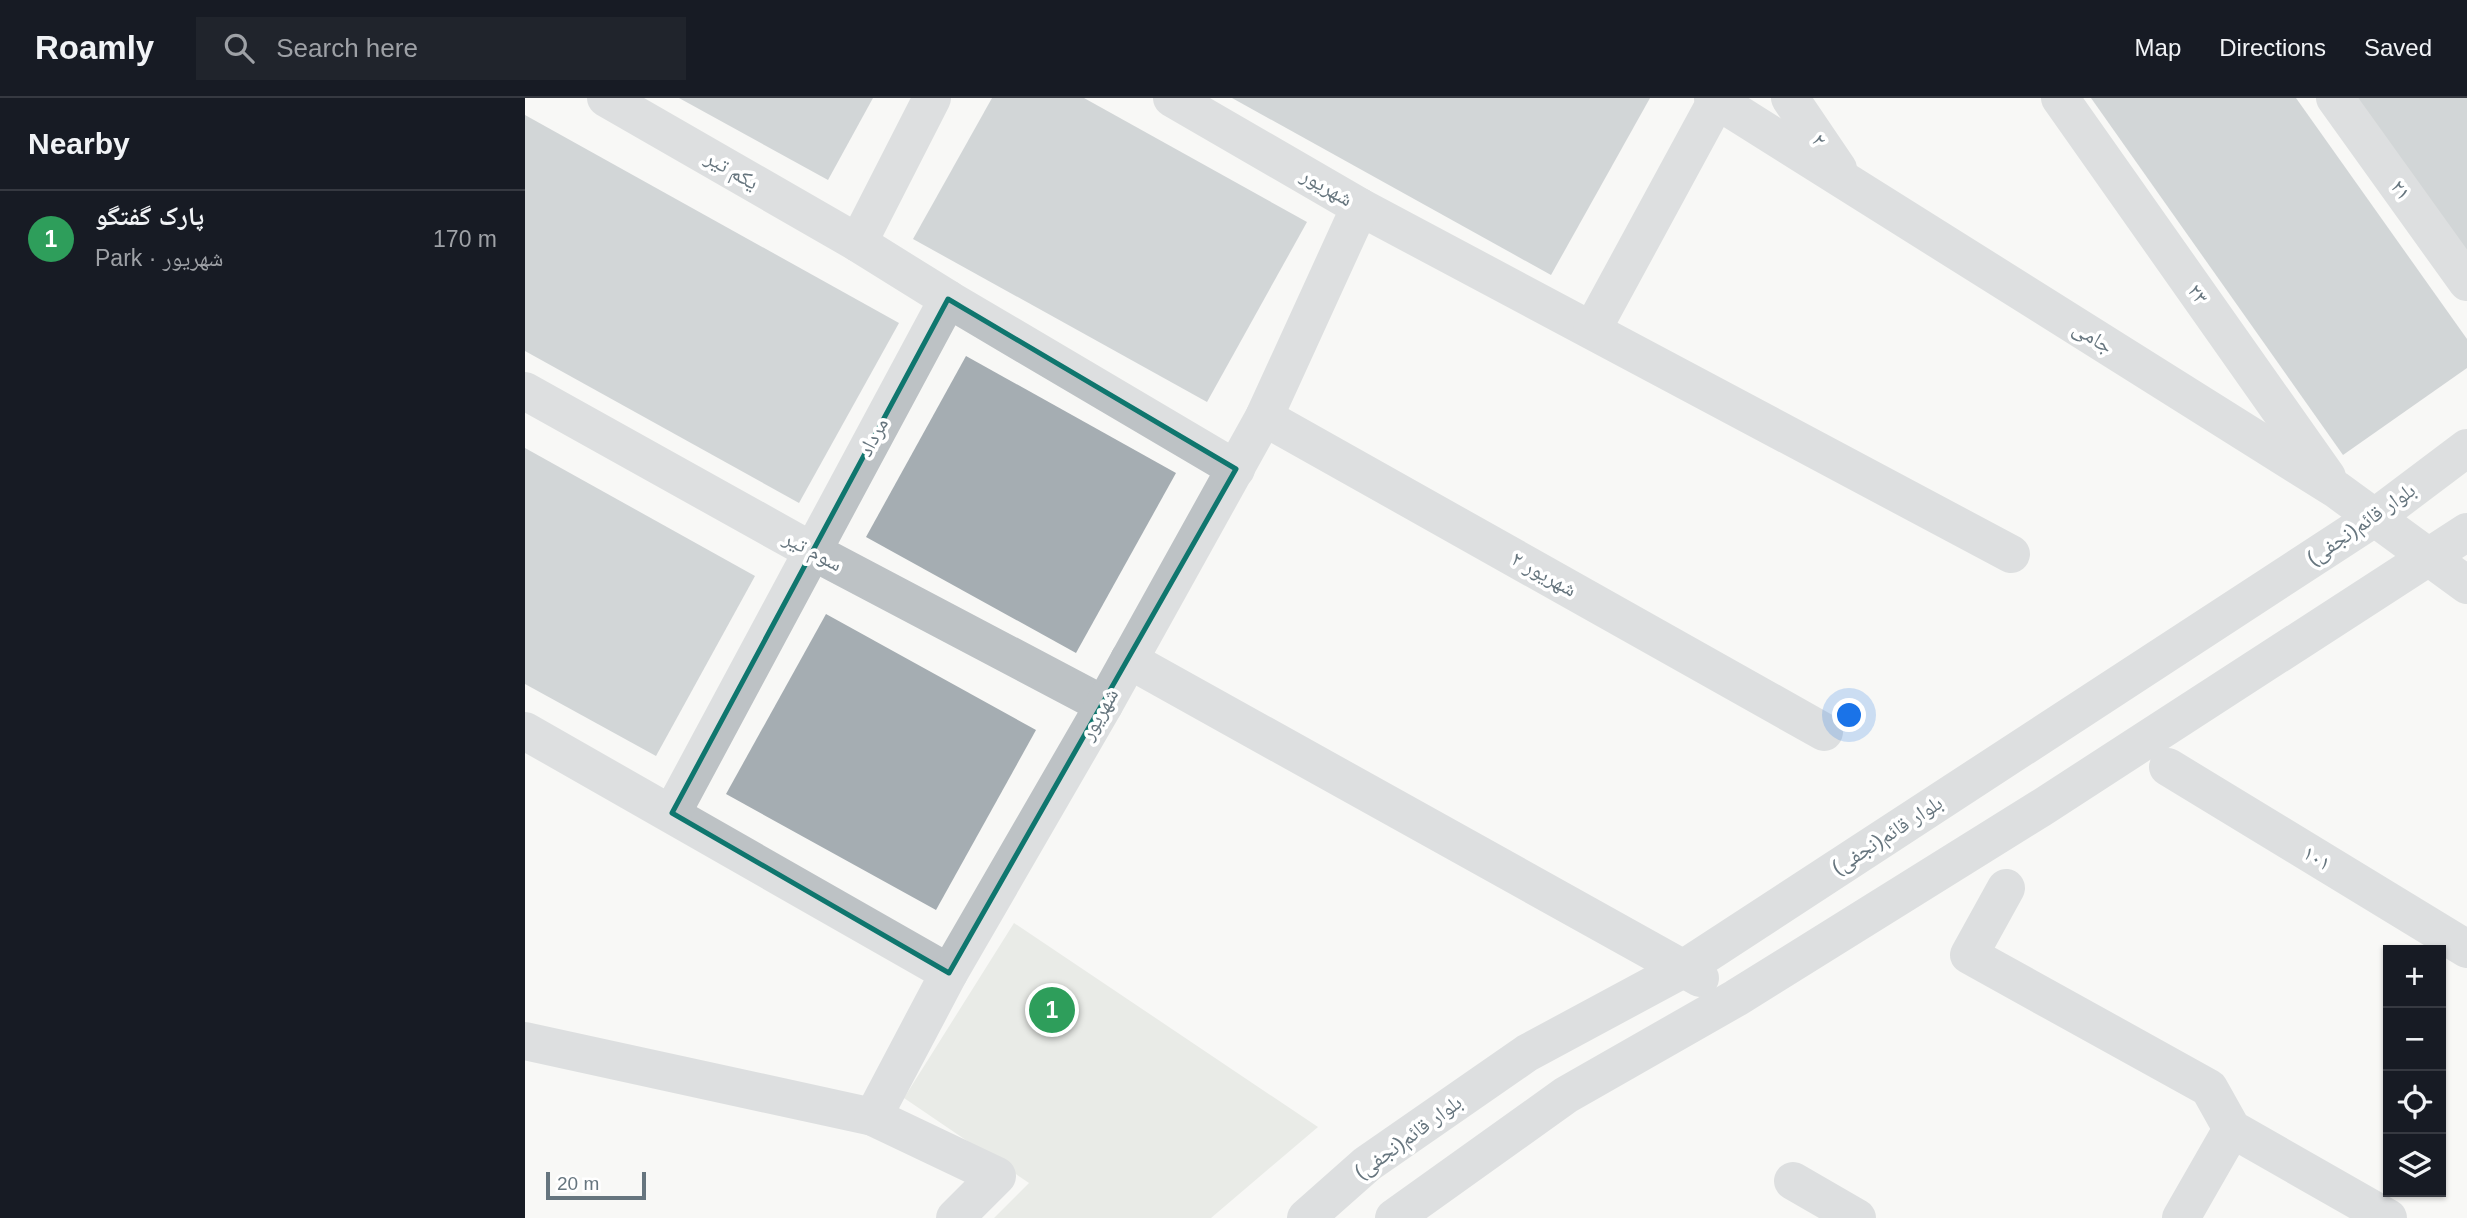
<!DOCTYPE html>
<meta charset="utf-8">
<style>
:root{--surface:#171b24;--page:#20242c;--text:#f1f3f6;--muted:#9ea1a6;--line:#363941;--accent:#b45309}
body{margin:0;font-family:Arial,"Noto Naskh Arabic",sans-serif;background:var(--page);color:var(--text)}
.controls{position:absolute;right:21px;bottom:21px;display:grid;overflow:hidden;border-radius:0px;box-shadow:0 2px 5px #0004}
.controls button{width:63px;height:63px;display:grid;place-items:center;padding:0;border:0;border-bottom:2px solid var(--line);background:var(--surface);color:var(--text);font:35px sans-serif}
.scale{position:absolute;left:21px;bottom:18px;width:100px;box-sizing:border-box;padding-left:7px;border:4px solid #66757e;border-top:0;font-size:19px;line-height:24px;white-space:nowrap;color:#66757e;-webkit-text-stroke:5px #fff;paint-order:stroke}
.you{position:absolute;left:1325px;top:618px;width:24px;height:24px;margin:-18px;border:5px solid #fff;border-radius:50%;background:#1a73e8;box-shadow:0 0 0 10px #1a73e833}
.badge{display:grid;place-items:center;width:46px;height:46px;border-radius:50%;background:var(--accent);color:#fff;font-size:23px;font-weight:700}
.pin{position:absolute;translate:-50% -50%;border:4px solid #fff;box-shadow:0 2px 7px #0006}
.list{margin:0;padding:0;list-style:none}
h2{display:flex;justify-content:space-between;align-items:center;height:91px;margin:0;padding:0 28px;font-size:30px}
h2 small{font-size:23px;font-weight:400;color:var(--muted)}
.list li{display:grid;grid-template-columns:46px 1fr auto;gap:21px;align-items:center;box-sizing:border-box;height:98px;padding:0 28px;border-top:2px solid var(--line)}
.list b{display:block;font-size:26px;white-space:nowrap}
.list p{margin:0;font-size:23px;white-space:nowrap;color:var(--muted)}
.list em{font-size:23px;font-style:normal;color:var(--muted)}
.icon{flex:none;width:38px;height:38px;fill:none;stroke:currentColor;stroke-width:2;stroke-linecap:round;stroke-linejoin:round}
.map{position:relative;flex:none;width:1942px;height:1120px;overflow:hidden}
header{display:flex;align-items:center;gap:42px;box-sizing:border-box;height:98px;padding:0 35px;background:var(--surface);border-bottom:2px solid var(--line)}
header strong{font-size:33px}
nav{display:flex;gap:38px;margin-inline-start:auto;font-size:24px}
.search{width:490px;height:63px;background:var(--page);display:flex;align-items:center;gap:18px;box-sizing:border-box;padding:0 24px;border-radius:0px;color:var(--muted);font-size:26px}
main{display:flex}
aside{flex:1;background:var(--surface)}
.map>svg:first-child{display:block}
.green{fill:#d8dcd5}
.building{fill:#a5adb2}
.lines{fill:none;stroke-linecap:round;stroke-linejoin:round}
.minor{stroke:#bdc2c5;stroke-width:38}
.marked{fill:none;stroke:#0f766e;stroke-width:5;stroke-linejoin:round}
.labels{text-anchor:middle;stroke-width:7;stroke-linejoin:round;paint-order:stroke}
.street-label{font-size:21px;fill:#66757e;stroke:#fff}
</style>
<header>
<strong>Roamly</strong>
<div class="search"><svg class="icon" aria-label="search" viewBox="0 0 24 24"><circle cx="10" cy="10" r="6"/><path d="M15 15l6 6"/></svg>Search here</div>
<nav><a>Map</a><a>Directions</a><a>Saved</a></nav>
</header>
<main>
<aside>
<h2>Nearby<small></small></h2>
<ul class="list">
<li><span class="badge" style="background:#2e9e5b">1</span><div><b>پارک گفتگو</b><p>Park · شهریور</p></div><em>170 m</em></li>
</ul>
</aside>
<div class="map">
<svg width="1942" height="1120" viewBox="0 0 1942 1120">
<rect width="100%" height="100%" fill="#f8f8f6"/>
<polygon class="green" points="489,825 793,1029 686,1120 469,1120 504,1085 379,1000"/>
<g class="building">
<polygon points="154,0 348,0 303,82"/>
<polygon points="467,0 559,0 782,124 682,304 388,141"/>
<polygon points="707,0 1125,0 1026,177"/>
<polygon points="1566,0 1771,0 1942,241 1942,270 1818,357"/>
<polygon points="1828,0 1942,0 1942,162"/>
<polygon points="0,17 374,225 274,405 0,253"/>
<polygon points="441,258 651,375 551,555 341,439"/>
<polygon points="0,350 230,478 131,658 0,586"/>
<polygon points="301,516 511,632 411,812 201,696"/>
</g>
<g class="lines">
<g class="minor">
<polyline points="81,0 333,145"/>
<polyline points="1188,0 1812,392 1942,487"/>
<polyline points="1265,0 1313,71"/>
<polyline points="1535,0 1802,379"/>
<polyline points="1810,0 1942,184"/>
<polyline points="835,109 1486,456"/>
<polyline points="423,201 711,371"/>
<polyline points="1067,232 1193,0"/>
<polyline points="0,293 287,453 579,607"/>
<polyline points="739,319 1299,634"/>
<polyline points="604,562 1175,880"/>
<polyline points="0,633 424,875 579,607 739,319 835,109 647,0"/>
<polyline points="1643,669 1942,851"/>
<polyline points="147,715 423,201 333,145 407,0"/>
<polyline points="1481,790 1444,857 1684,990 1707,1031 1863,1120"/>
<polyline points="0,943 348,1019 424,875"/>
<polyline points="348,1019 472,1078 430,1120"/>
<polyline points="1268,1083 1332,1120"/>
<polyline points="781,1120 842,1066 1002,955 1158,871 1849,420 1942,350"/>
<polyline points="869,1120 1041,997 1211,900 1516,710 1942,434"/>
<polyline points="1656,1120 1707,1031"/>
</g>
</g>
<path d="M0 0H1942V1120H0ZM423,201L711,371L424,875L147,715Z" fill="#f8f8f6" fill-opacity=".55" fill-rule="evenodd"/>
<path class="marked" d="M423,201L711,371L424,875L147,715Z"/>
<g class="labels">
<g class="street-label">
<text transform="translate(1294 42) rotate(56)" y="7">۲</text>
<text transform="translate(207 72) rotate(30)" y="7">یکم تیر</text>
<text transform="translate(802 89) rotate(30)" y="7">شهریور</text>
<text transform="translate(1876 92) rotate(54)" y="7">۲۱</text>
<text transform="translate(1673 196) rotate(55)" y="7">۲۳</text>
<text transform="translate(1568 239) rotate(32)" y="7">جامی</text>
<text transform="translate(348 339) rotate(-62)" y="7">مرداد</text>
<text transform="translate(1836 426) rotate(-35)" y="7">بلوار قائم(نجفی)</text>
<text transform="translate(288 453) rotate(28)" y="7">سوم تیر</text>
<text transform="translate(1019 476) rotate(29)" y="7">شهریور ۲</text>
<text transform="translate(574 616) rotate(-60)" y="7">شهریور</text>
<text transform="translate(1362 737) rotate(-33)" y="7">بلوار قائم(نجفی)</text>
<text transform="translate(1792 760) rotate(31)" y="7">۱۰۱</text>
<text transform="translate(883 1039) rotate(-36)" y="7">بلوار قائم(نجفی)</text>
</g>
</g>
</svg>
<div class="controls">
<button>+</button>
<button>−</button>
<button><svg class="icon" aria-label="locate" viewBox="0 0 24 24"><circle cx="12" cy="12" r="6"/><path d="M12 2v4M12 18v4M2 12h4M18 12h4"/></svg></button>
<button><svg class="icon" aria-label="layers" viewBox="0 0 24 24"><path d="M12 4l9 5-9 5-9-5zM3 14l9 5 9-5"/></svg></button>
</div>
<div class="scale">20 m</div>
<div class="you"></div>
<div class="pin badge" style="left:527px;top:912px;background:#2e9e5b">1</div>
</div>
</main>
